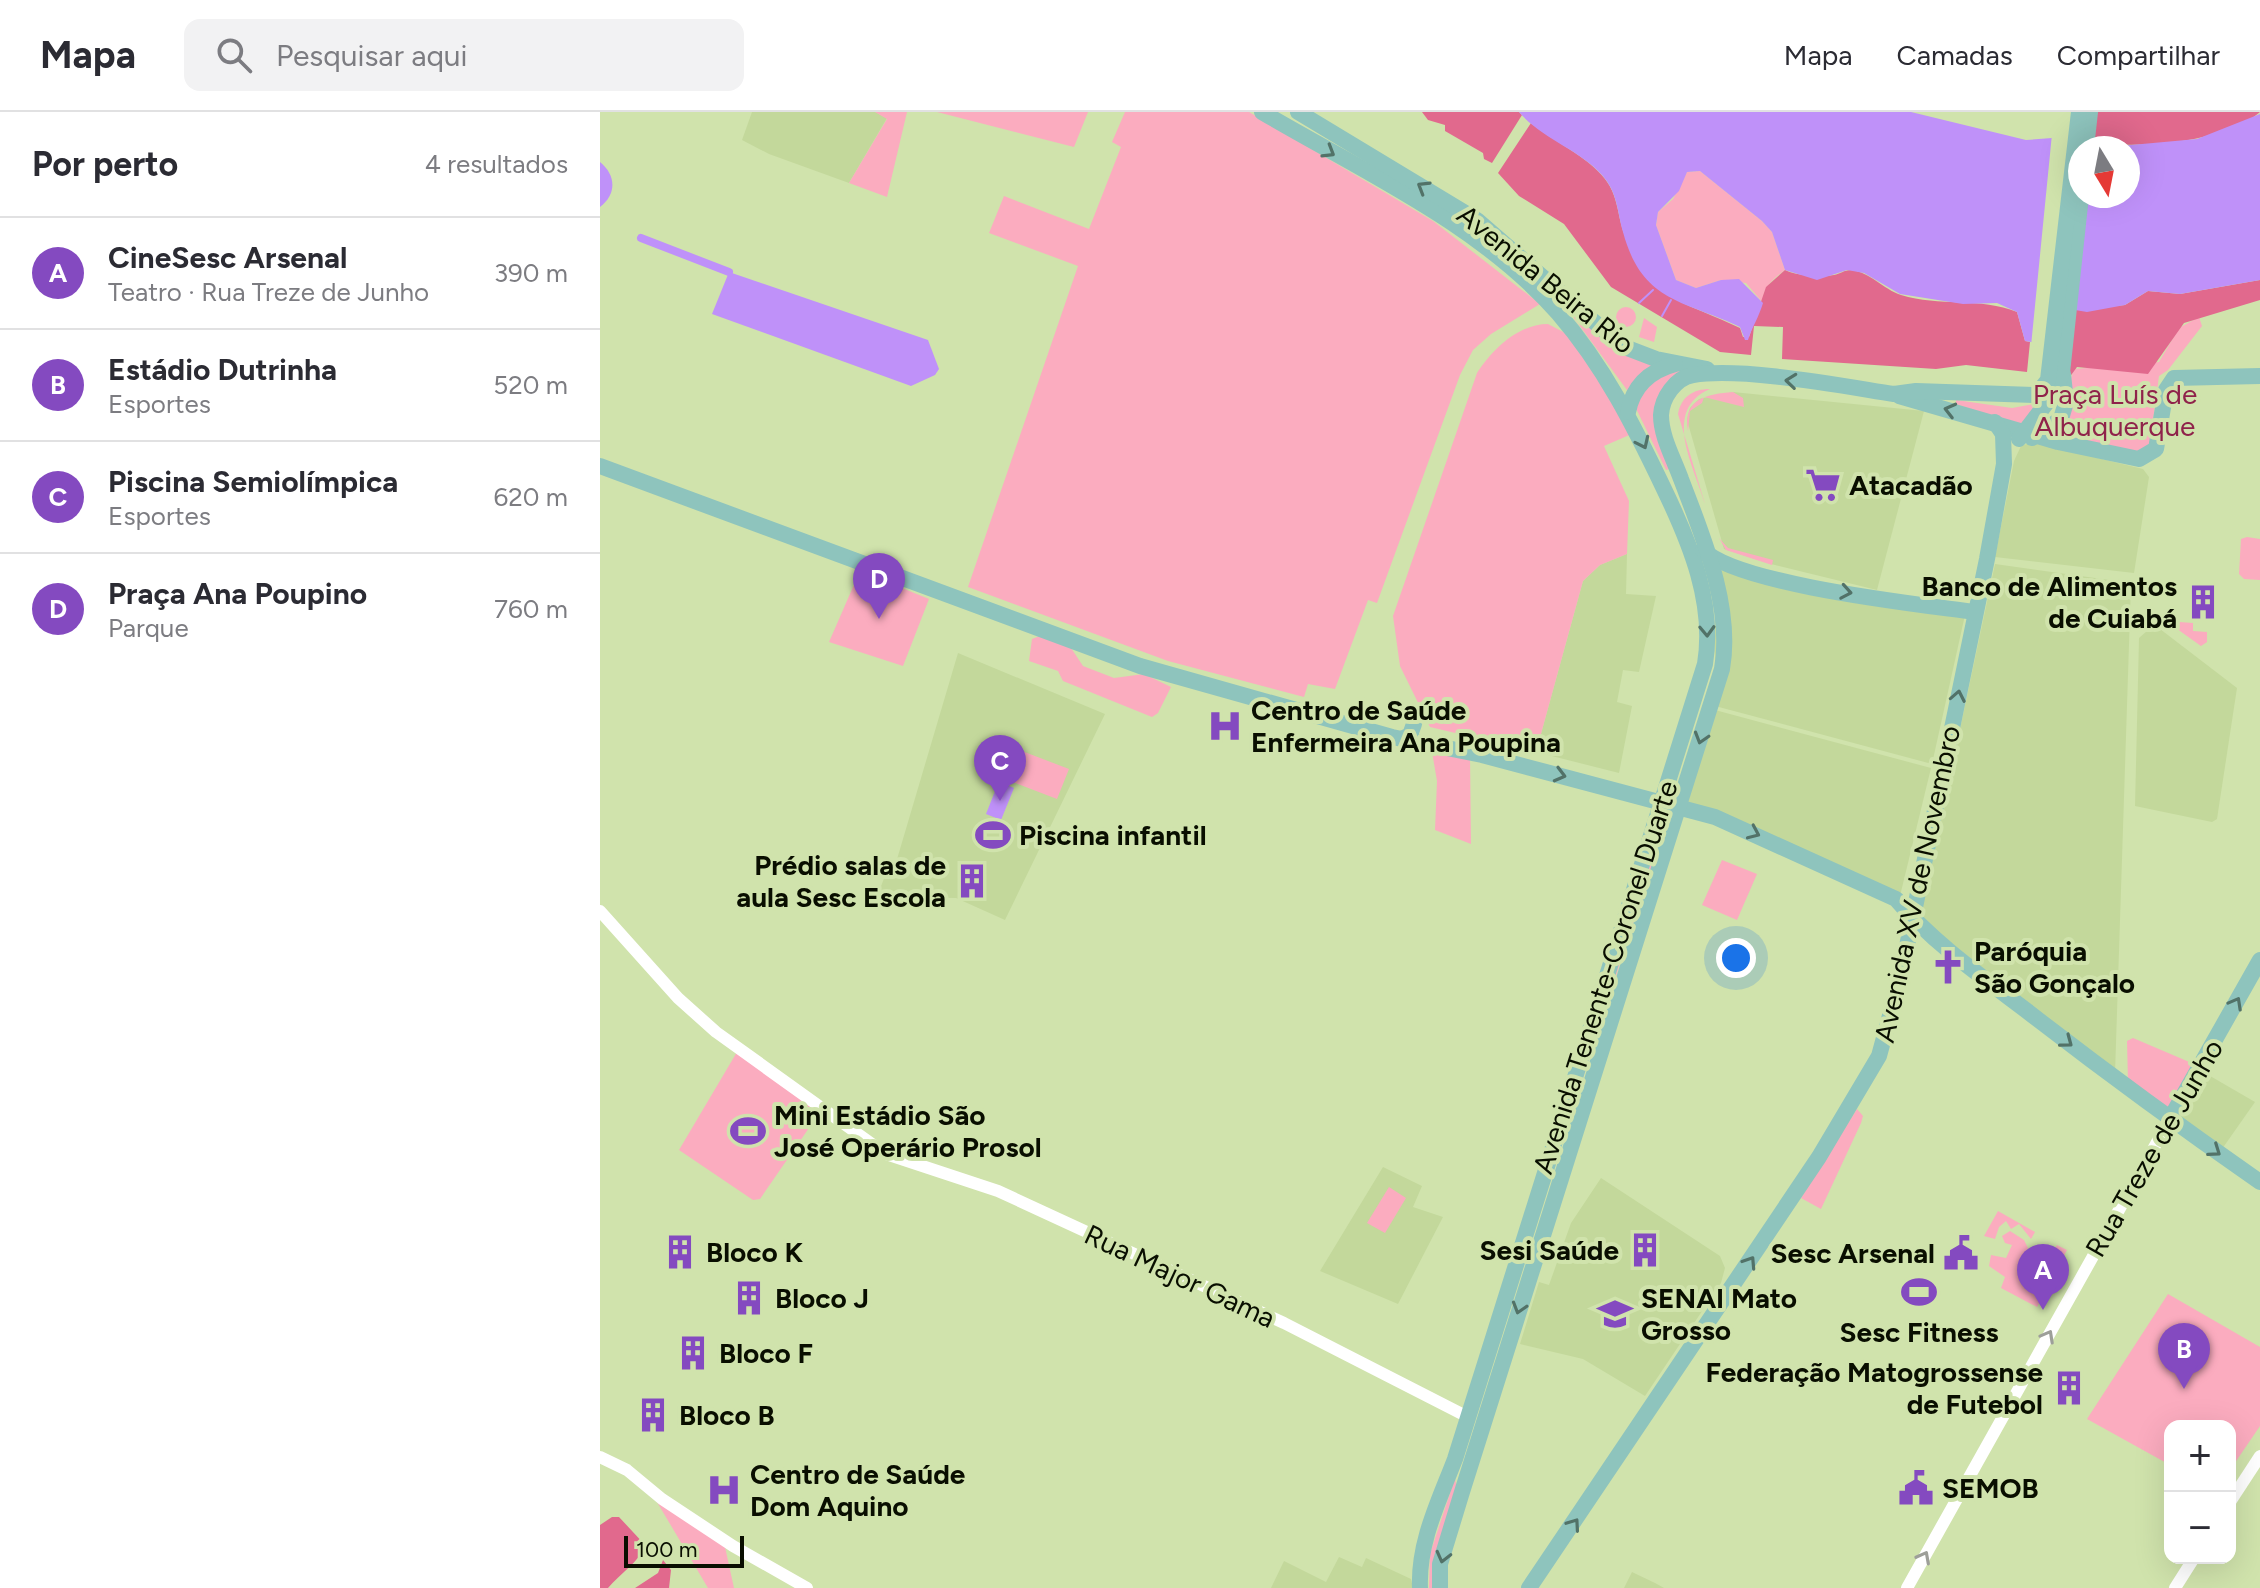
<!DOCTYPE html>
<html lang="pt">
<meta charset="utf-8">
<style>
:root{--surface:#fff;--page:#f2f2f3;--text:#2b2b33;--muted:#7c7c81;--line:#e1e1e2;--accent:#844ac0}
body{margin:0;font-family:Figtree,sans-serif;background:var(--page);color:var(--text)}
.controls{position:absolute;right:24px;bottom:24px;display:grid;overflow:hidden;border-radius:16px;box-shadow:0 8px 32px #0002}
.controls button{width:72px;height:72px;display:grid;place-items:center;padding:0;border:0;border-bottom:2px solid var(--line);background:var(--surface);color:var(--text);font:40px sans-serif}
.compass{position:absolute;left:1468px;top:24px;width:72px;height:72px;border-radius:50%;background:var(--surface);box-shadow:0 8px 32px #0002;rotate:170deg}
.scale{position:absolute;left:24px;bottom:20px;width:120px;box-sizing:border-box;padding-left:8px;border:4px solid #090e00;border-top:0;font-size:22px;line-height:28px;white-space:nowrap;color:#090e00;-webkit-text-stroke:6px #d0e3ac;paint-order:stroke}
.you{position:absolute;left:1136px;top:846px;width:28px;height:28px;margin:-20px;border:6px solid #fff;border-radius:50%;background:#1a73e8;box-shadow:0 0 0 12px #1a73e833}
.badge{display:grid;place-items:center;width:52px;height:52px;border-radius:50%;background:var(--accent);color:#fff;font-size:26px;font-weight:700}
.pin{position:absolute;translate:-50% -66px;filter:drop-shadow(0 2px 4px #0008)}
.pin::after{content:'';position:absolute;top:42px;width:28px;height:24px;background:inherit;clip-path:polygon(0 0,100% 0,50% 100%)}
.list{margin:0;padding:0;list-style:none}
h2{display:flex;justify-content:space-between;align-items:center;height:104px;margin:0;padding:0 32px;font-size:34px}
h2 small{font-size:26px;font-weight:400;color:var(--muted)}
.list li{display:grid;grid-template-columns:52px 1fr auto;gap:24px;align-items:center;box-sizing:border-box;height:112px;padding:0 32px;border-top:2px solid var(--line)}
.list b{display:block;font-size:30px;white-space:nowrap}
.list p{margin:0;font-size:26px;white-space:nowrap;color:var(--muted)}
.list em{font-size:26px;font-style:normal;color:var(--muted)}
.icon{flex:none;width:44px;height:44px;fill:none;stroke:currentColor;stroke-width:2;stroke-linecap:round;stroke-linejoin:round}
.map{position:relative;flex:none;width:1660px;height:1476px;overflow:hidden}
header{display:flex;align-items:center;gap:48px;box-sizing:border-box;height:112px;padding:0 40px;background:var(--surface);border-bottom:2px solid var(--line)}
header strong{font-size:38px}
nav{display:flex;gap:44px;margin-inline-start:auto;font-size:28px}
.search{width:560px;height:72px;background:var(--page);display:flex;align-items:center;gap:20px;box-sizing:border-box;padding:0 28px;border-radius:16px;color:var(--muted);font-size:30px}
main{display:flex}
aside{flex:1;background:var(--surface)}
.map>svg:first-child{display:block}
.built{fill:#c3d89b}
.green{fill:#fbacbf}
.forest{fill:#e1698d}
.water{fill:#bf91f9;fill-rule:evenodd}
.pier{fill:#d0e3ac}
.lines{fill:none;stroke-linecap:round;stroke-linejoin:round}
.stream{stroke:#bf91f9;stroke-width:2}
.canal{stroke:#bf91f9;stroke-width:8}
.minor{stroke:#fff;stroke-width:12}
.major{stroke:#8ec4bd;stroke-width:16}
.oneway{stroke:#527268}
.oneway2{stroke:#9d9f99}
.labels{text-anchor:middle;stroke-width:8;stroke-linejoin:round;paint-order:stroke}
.street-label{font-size:28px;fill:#090e00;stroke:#d0e3ac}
.park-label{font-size:28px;fill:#8f234a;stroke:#d0e3ac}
.poi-label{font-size:28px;font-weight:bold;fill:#090e00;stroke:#d0e3ac;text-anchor:start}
</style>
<header>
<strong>Mapa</strong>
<div class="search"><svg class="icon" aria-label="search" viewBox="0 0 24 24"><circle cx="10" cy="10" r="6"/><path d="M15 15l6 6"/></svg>Pesquisar aqui</div>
<nav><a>Mapa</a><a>Camadas</a><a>Compartilhar</a></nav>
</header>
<main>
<aside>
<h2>Por perto<small>4 resultados</small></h2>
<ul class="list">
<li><span class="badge">A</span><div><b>CineSesc Arsenal</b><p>Teatro · Rua Treze de Junho</p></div><em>390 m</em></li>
<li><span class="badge">B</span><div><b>Estádio Dutrinha</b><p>Esportes</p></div><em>520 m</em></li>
<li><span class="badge">C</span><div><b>Piscina Semiolímpica</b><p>Esportes</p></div><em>620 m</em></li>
<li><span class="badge">D</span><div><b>Praça Ana Poupino</b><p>Parque</p></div><em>760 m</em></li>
</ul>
</aside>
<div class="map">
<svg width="1660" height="1476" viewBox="0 0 1660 1476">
<rect width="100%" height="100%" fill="#d0e3ac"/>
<g class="built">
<polygon points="152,0 275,0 287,6 249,71 169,42 142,28"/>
<polygon points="1133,280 1324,299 1277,478 1171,452 1124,437 1087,308 1090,296 1099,287"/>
<polygon points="1432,330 1543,357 1549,365 1534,461 1395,445 1414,349 1421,334"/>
<polygon points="1027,442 1026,482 1056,484 1039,560 1023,558 1017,590 1032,594 1019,661 936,640 983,469 1000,453"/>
<polygon points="1395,452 1531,471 1515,962 1320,806"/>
<polygon points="1115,457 1365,503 1332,652 1115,594"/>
<polygon points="1560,517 1637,576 1617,707 1612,710 1535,694 1539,526 1547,519"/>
<polygon points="358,541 505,602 405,808 356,786 277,785 289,753 295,754"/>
<polygon points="1115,598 1331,656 1300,784 1083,694"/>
<polygon points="1605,961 1655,990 1622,1037 1577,1005"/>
<polygon points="783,1055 822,1074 813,1095 843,1105 798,1192 720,1159"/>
<polygon points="1001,1066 1120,1144 1125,1156 1121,1171 1045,1284 983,1247 920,1232 939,1170 949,1173 971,1111"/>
<polygon points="739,1445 762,1455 766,1446 811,1467 813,1476 671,1476 684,1449 726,1470"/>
<polygon points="1032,1460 1055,1471 1064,1476 1024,1476"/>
</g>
<g class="green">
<polygon points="275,0 307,0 287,85 249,71 287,7"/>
<polygon points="337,0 488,0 474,35"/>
<polygon points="525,0 649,0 833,109 940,192 891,222 873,238 860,263 777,491 768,488 735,577 708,572 704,585 568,549 368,475 478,154 389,121 404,84 489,117 521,35 512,30"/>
<path d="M1100,59L1162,109L1172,120L1185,158C1173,167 1162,176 1163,191L1146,171L1121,168L1096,176L1076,168L1056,113L1058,100L1073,87L1087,60Z"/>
<circle cx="1026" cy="205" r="10"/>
<polygon points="976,202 993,218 1095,254 1066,273 1069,357 1066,358 1027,278 974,206"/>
<polygon points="1599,205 1602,214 1568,258 1559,264 1549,337 1543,342 1453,321 1474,257 1559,250 1579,216"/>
<polygon points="1044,206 1057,215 1054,230 1039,225"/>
<path d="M948,212L967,222L1034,321L1004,334L1029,389L1027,442L1000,453L983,469L936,640L830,615L800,554L793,504L877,261C892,238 918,212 948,212Z"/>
<path d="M1110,277C1061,298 1094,354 1105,392L1078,302C1081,285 1093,277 1110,277Z"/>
<path d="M1133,280L1143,286L1144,295L1104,285L1102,291L1090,299L1088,319C1082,287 1107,282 1133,280Z"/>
<polygon points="1356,288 1412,296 1439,291 1424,315 1356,292"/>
<polygon points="1647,425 1660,427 1660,468 1644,467 1639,462 1641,427"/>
<polygon points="1119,426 1128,436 1173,448 1172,453 1126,438"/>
<polygon points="260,459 329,487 303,554 229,530"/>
<polygon points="1566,509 1593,511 1593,519 1607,520 1607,530 1601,534"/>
<polygon points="440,524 471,536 483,554 514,566 544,562 571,575 558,601 552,605 463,569 458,559 429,549 432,527"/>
<polygon points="831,634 870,643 871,732 835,718 837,669"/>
<polygon points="414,636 469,657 457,687 402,666"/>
<polygon points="1066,700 1068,704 961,1033"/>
<polygon points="1122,748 1157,762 1137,808 1102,793"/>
<polygon points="1533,926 1594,952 1569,995 1564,996 1528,970 1527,929"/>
<polygon points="137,940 220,1000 160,1087 153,1088 79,1038"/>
<polygon points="1257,997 1263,1004 1261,1011 1221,1097 1201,1086"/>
<polygon points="789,1075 806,1086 785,1121 767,1111"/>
<polygon points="1398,1099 1435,1120 1431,1127 1419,1112 1411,1117 1406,1109 1399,1115 1395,1127 1384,1124"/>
<polygon points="1410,1119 1424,1128 1428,1136 1418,1158 1431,1150 1437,1156 1437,1164 1450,1172 1437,1195 1401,1176 1405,1165 1389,1154 1391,1143 1406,1146 1412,1133 1405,1131 1402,1124"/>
<polygon points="1457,1133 1467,1138 1457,1157 1446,1163 1440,1151 1446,1153"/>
<polygon points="1568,1182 1660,1235 1660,1314 1630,1358 1630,1314 1570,1314 1570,1353 1487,1307"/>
<polygon points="855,1366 857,1379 836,1476 829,1476 830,1442"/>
<polygon points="57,1390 125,1435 134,1476 108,1476"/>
</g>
<g class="forest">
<polygon points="822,0 919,0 922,3 892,51 884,47 883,41 845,19 845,13 828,8"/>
<path d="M1495,0H1660C1624,31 1539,37 1492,30Z"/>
<path d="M931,11C954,30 986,43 1005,67C1019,85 1017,104 1025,124C1049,189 1084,189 1140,216L1143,225H1149L1166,175L1185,158C1197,164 1219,165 1234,163C1240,162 1244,158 1251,158C1270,160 1283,177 1301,183C1339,195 1381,185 1417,200L1425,229L1430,230L1427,260L1366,253L1336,257L1182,247L1183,215L1154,214L1151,243L1120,240L1011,175L964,112L919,84L898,61Z"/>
<polygon points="1660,168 1660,188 1584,211 1548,262 1477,255 1469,266 1475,198 1525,193 1548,179 1580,182"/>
<path d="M12,1405H19L46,1434C38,1450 20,1462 8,1476H0V1413Z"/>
<polygon points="63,1448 71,1458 69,1476 35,1476 58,1461"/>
</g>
<g class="water">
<path d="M919,0H1311L1426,28L1452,26L1520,34L1597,27L1660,2V168L1580,182L1548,179L1525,193L1487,200L1475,198L1437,231L1425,229L1417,200L1397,191L1363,192L1300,182L1264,161L1247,158L1217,168L1185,158L1172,120L1162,109L1100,59L1087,60L1079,79L1058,100L1056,113L1076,168L1096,176L1121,168L1139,167L1163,191C1159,205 1152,215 1148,228H1145L1140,215C1084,188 1042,191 1023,120C1017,99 1018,81 1002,63C979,37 942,27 919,0ZM1480,36H1528V84H1480Z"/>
<path d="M0,50C16,63 17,82 0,95Z"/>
<polygon points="129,160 328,228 339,257 335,263 311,274 112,202"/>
<polygon points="399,669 414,676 401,708 386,702"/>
</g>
<polygon class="pier" points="1452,22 1492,26 1480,36 1480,84 1448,231 1437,235 1431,234"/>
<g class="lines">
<g class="stream">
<polyline points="1039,191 1053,178"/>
<polyline points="1062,204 1071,188"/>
</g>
<polyline class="canal" points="41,126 129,160"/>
<g class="minor">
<polyline points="0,799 78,886 116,920 286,1042 398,1079 684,1211 866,1304"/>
<polyline points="0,1345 27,1358 62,1387 133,1434 207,1476"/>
<polyline points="1630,1390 1660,1344"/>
<polyline points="1307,1476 1570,1007"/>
<polyline points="1575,1476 1594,1446"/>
</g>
<g class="major">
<path d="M662,0C762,59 880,112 958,201C1004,254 1034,314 1064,377C1090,431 1115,491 1105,552L855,1347C839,1389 818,1430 820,1476"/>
<polyline points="698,0 877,108 1022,234 1056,247 1107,257"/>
<polyline points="1486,36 1490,0"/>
<polyline points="1299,284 1458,330 1539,347 1556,337 1566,278 1574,266 1660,264"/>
<path d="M1028,300C1033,274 1049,259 1075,252"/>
<polyline points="1432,326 1461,307 1466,290 1463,262"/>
<polyline points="1419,327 1455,280 1462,261 1481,84"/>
<path d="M0,354L540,554L792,625L882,643L1115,705L1296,787C1332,830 1382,865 1427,899C1503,958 1581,1015 1660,1070"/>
<path d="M1103,438C1140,473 1317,492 1374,500"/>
<polyline points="802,627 810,623 814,612"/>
<polyline points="1570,1007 1660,848"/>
<path d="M840,1476V1452L862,1380L1122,557C1133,495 1103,425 1081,367C1074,347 1061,325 1061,303C1062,286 1075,266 1093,263C1143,255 1242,274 1294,282L1316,279L1436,283L1448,268L1479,0"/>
<polyline points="929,1476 1219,1045 1279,944 1301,863 1387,447 1404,352 1403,322 1395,310"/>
</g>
</g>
<defs><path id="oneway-chevron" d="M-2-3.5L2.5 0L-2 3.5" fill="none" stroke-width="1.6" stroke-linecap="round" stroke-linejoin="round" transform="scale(2)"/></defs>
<g class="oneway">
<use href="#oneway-chevron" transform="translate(729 40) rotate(31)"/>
<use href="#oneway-chevron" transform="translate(823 75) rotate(-149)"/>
<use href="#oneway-chevron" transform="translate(1191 269) rotate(-174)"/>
<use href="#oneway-chevron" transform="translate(1350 298) rotate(-166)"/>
<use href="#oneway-chevron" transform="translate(1043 331) rotate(65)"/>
<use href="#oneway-chevron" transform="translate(1246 480) rotate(10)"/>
<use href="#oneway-chevron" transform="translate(1107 519) rotate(88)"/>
<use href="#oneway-chevron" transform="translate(1358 584) rotate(-79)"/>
<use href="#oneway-chevron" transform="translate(1101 626) rotate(107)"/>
<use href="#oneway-chevron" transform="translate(960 663) rotate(15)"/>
<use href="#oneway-chevron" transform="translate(1154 721) rotate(24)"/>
<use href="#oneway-chevron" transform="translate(1636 891) rotate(-61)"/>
<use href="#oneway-chevron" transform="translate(1467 930) rotate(37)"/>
<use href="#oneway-chevron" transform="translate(1615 1039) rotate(35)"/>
<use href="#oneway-chevron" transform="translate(1150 1150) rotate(-57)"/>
<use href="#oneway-chevron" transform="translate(919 1196) rotate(107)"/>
<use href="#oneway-chevron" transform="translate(974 1412) rotate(-55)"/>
<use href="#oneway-chevron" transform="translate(843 1445) rotate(104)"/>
</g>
<g class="oneway2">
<use href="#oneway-chevron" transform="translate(1448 1224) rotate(-61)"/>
<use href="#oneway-chevron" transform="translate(1324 1445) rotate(-62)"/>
</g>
<defs>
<g id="supermarket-bare" transform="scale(2.76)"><path d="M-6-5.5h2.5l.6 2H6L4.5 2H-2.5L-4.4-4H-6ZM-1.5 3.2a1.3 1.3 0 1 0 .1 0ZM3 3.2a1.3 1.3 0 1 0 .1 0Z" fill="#844ac0" stroke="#d0e3ac" stroke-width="2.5" paint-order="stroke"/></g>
<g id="building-bare" transform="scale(2.76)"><path d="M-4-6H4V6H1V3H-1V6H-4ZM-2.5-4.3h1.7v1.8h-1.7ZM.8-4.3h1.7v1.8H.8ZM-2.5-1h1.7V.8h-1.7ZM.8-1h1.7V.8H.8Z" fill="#844ac0" stroke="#d0e3ac" stroke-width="2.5" paint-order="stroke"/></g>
<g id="hospital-bare" transform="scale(2.76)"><path d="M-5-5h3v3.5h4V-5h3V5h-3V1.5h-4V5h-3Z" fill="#844ac0" stroke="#d0e3ac" stroke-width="2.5" paint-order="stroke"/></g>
<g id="stadium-bare" transform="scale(2.76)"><path d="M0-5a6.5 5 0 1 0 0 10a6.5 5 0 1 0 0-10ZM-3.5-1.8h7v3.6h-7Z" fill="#844ac0" stroke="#d0e3ac" stroke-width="2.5" paint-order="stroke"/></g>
<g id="church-bare" transform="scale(2.76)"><path d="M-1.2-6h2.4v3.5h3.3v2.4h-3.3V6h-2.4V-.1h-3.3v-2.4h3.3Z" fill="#844ac0" stroke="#d0e3ac" stroke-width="2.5" paint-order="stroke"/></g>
<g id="civic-bare" transform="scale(2.76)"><path d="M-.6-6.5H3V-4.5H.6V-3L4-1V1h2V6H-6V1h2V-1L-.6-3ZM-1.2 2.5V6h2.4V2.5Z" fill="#844ac0" stroke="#d0e3ac" stroke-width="2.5" paint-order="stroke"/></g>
<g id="university-bare" transform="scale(2.76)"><path d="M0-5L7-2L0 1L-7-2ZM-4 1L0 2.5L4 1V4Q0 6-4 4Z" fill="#844ac0" stroke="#d0e3ac" stroke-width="2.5" paint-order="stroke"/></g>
</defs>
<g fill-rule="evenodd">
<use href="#supermarket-bare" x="1223" y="373"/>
<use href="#building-bare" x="1603" y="490"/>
<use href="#hospital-bare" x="625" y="614"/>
<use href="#stadium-bare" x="393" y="723"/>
<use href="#building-bare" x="372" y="769"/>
<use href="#church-bare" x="1348" y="855"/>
<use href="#stadium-bare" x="148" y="1019"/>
<use href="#building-bare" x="1045" y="1138"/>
<use href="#building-bare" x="80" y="1140"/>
<use href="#civic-bare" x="1361" y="1141"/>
<use href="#stadium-bare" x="1319" y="1180"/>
<use href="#building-bare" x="149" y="1186"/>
<use href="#university-bare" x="1015" y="1202"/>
<use href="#building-bare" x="93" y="1241"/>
<use href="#building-bare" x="1469" y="1276"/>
<use href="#building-bare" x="53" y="1303"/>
<use href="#civic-bare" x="1316" y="1376"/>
<use href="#hospital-bare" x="124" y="1378"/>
</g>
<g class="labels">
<g class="street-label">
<text transform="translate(946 167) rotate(39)" y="10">Avenida Beira Rio</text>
<text transform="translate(1317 772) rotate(-78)" y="10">Avenida XV de Novembro</text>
<text transform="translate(1005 865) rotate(-72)" y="10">Avenida Tenente-Coronel Duarte</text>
<text transform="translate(1554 1036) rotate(-60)" y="10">Rua Treze de Junho</text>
<text transform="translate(580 1164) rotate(25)" y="10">Rua Major Gama</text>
</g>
<g class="park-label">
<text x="1515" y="292">Praça Luís de<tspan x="1515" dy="32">Albuquerque</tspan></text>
</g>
<g class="poi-label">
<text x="1249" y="383">Atacadão</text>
<text x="1577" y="484" text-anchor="end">Banco de Alimentos<tspan x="1577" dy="32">de Cuiabá</tspan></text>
<text x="651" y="608">Centro de Saúde<tspan x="651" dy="32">Enfermeira Ana Poupina</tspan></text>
<text x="419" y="733">Piscina infantil</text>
<text x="346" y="763" text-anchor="end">Prédio salas de<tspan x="346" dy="32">aula Sesc Escola</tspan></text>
<text x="1374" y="849">Paróquia<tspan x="1374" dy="32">São Gonçalo</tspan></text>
<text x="174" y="1013">Mini Estádio São<tspan x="174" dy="32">José Operário Prosol</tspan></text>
<text x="1019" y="1148" text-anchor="end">Sesi Saúde</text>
<text x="106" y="1150">Bloco K</text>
<text x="1335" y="1151" text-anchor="end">Sesc Arsenal</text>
<text x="175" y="1196">Bloco J</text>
<text x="1041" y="1196">SENAI Mato<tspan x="1041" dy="32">Grosso</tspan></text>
<text x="1319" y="1230" text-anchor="middle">Sesc Fitness</text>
<text x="119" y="1251">Bloco F</text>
<text x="1443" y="1270" text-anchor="end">Federação Matogrossense<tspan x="1443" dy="32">de Futebol</tspan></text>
<text x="79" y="1313">Bloco B</text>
<text x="150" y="1372">Centro de Saúde<tspan x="150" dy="32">Dom Aquino</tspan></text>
<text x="1342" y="1386">SEMOB</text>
</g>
</g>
</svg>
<div class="controls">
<button>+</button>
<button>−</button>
</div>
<svg class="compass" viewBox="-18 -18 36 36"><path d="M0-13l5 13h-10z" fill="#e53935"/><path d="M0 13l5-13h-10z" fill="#7c7c81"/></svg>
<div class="scale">100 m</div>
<div class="you"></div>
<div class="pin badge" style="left:1443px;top:1198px">A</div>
<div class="pin badge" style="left:1584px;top:1277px">B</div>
<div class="pin badge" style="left:400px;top:689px">C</div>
<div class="pin badge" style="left:279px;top:507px">D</div>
</div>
</main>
